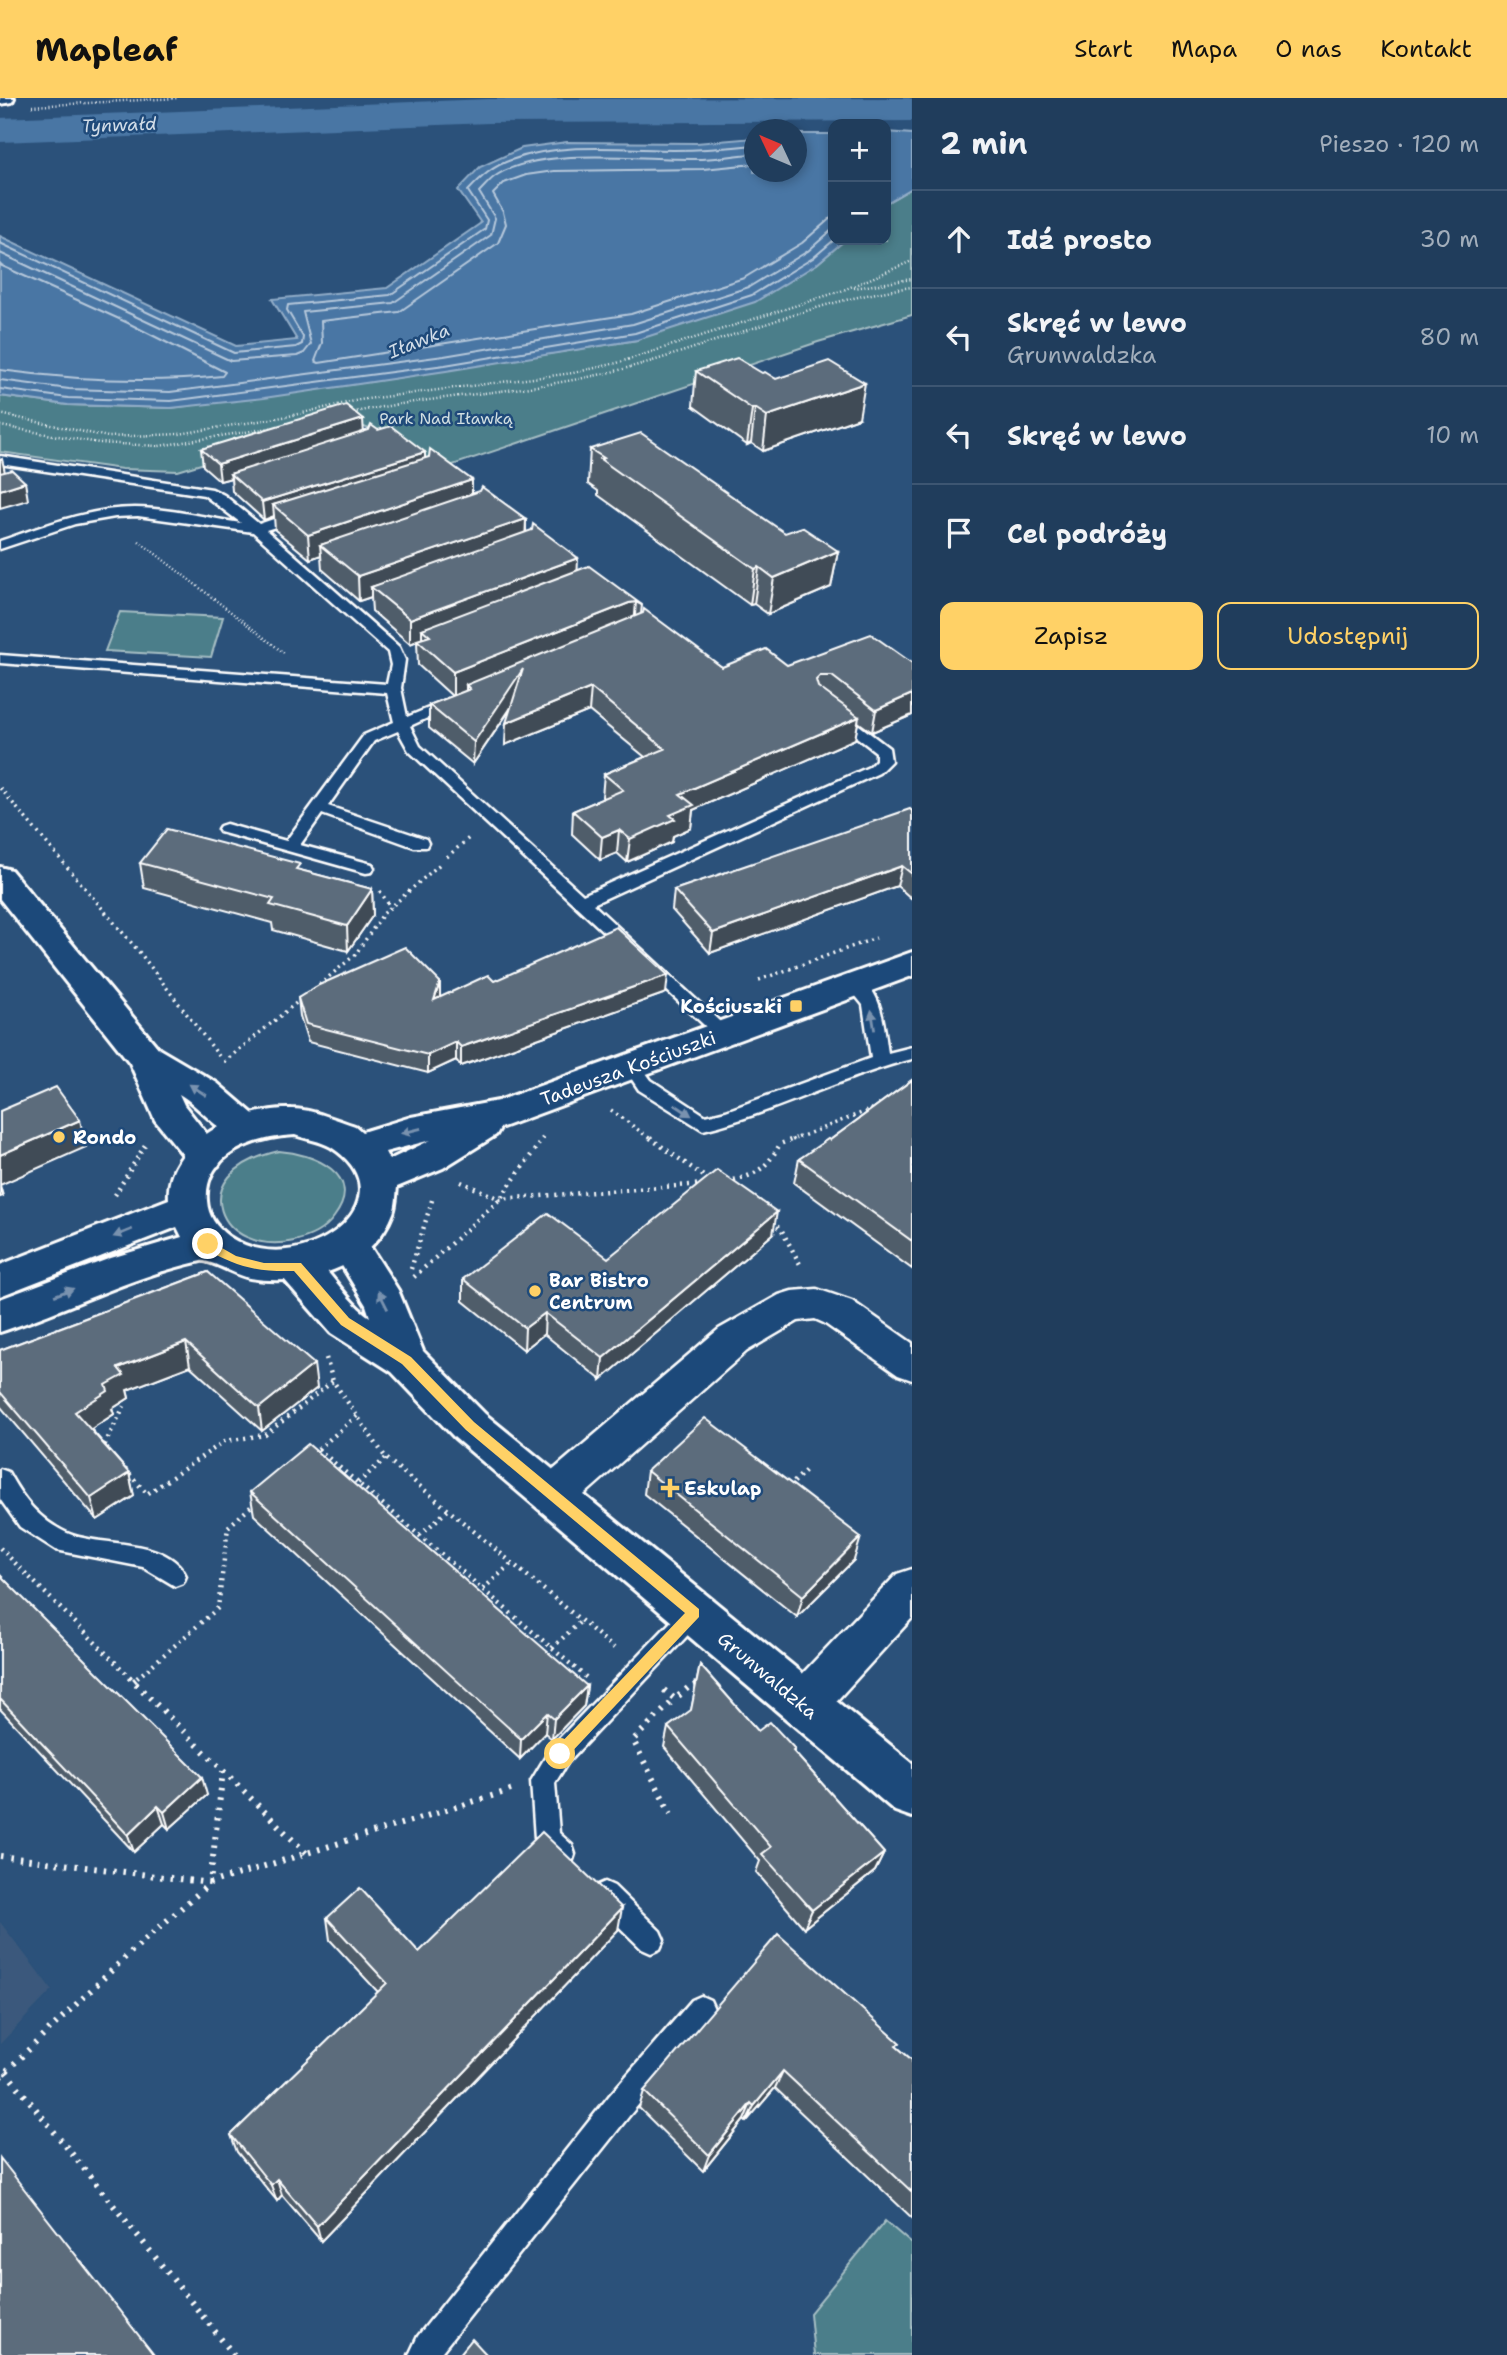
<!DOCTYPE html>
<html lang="pl">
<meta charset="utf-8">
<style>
:root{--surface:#203d5c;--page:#284462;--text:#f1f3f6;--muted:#a2aebb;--line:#3d5672;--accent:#ffd166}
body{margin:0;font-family:"Shantell Sans",sans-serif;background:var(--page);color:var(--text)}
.controls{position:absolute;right:21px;top:21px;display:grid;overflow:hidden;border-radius:14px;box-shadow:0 4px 10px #0003}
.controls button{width:63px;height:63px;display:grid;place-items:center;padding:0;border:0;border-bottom:2px solid var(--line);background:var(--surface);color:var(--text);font:35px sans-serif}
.compass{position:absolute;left:744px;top:21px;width:63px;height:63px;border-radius:50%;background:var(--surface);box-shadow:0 4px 10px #0003;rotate:314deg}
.stop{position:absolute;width:21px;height:21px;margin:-16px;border:5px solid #ffd166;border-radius:50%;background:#fff}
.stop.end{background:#ffd166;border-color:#fff;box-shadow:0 2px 7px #0008}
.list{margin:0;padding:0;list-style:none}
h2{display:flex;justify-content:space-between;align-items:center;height:91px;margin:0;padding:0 28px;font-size:30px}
h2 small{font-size:23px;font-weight:400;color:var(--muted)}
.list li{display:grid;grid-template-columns:46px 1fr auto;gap:21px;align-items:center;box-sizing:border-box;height:98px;padding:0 28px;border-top:2px solid var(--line)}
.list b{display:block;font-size:26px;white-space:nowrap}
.list p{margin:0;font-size:23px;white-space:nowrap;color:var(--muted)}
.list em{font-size:23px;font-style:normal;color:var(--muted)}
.actions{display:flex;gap:14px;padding:21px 28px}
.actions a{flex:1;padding:16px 0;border:2px solid var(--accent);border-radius:14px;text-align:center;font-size:24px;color:var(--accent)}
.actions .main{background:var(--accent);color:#111}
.icon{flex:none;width:38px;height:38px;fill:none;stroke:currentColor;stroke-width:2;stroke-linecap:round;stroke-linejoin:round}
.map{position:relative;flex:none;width:912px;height:2257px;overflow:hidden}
header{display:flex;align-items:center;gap:42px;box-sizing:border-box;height:98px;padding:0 35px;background:var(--accent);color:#111}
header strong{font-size:33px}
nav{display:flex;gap:38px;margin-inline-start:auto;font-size:24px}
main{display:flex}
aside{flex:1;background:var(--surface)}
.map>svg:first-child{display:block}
.built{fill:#3a597b}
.green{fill:#4c7e8a;stroke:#a6bec4;stroke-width:2}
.water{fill:#4976a4;stroke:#92adc8;stroke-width:2}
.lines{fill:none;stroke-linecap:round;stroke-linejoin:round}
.shore{stroke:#b6c8db;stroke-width:2}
.river{fill:#4976a4;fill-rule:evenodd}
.service-casing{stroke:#fff;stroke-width:5}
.minor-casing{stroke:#fff;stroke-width:5}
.tertiary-casing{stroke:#fff;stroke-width:6}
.secondary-casing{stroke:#fff;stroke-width:6}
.primary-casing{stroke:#fff;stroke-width:6}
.path-far3{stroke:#fff;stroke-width:2.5;stroke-dasharray:1 2.5;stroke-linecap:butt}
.path-far2{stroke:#fff;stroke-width:3.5;stroke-dasharray:2 4.5;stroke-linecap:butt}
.path-far1{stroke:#fff;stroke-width:4.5;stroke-dasharray:2 5;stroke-linecap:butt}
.path{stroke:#fff;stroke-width:6;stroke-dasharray:2.5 7;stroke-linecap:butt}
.service{fill:#1f4a7a;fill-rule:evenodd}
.minor{fill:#1f4a7a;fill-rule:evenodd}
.tertiary{fill:#1f4a7a;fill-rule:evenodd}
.secondary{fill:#1f4a7a;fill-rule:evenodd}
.primary{fill:#1f4a7a;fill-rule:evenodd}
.wall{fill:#4f5d6b;stroke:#fff;stroke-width:2}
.shaded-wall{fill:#404c57;stroke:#fff;stroke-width:2}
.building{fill:#5c6c7c;stroke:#fff;stroke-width:2}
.oneway{fill:#7992af}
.route{fill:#ffd166}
.poi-dot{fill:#ffd166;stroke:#1f4a7a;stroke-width:2.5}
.labels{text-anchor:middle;stroke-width:5;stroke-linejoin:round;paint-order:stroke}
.far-park-label{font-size:16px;fill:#d2dfe2;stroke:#1f4a7a}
.far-water-label{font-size:18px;font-style:italic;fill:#d2dde8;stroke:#1f4a7a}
.poi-label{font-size:19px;font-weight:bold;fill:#fff;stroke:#1f4a7a;text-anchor:start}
.street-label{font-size:19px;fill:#fff;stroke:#1f4a7a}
</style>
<header>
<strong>Mapleaf</strong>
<nav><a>Start</a><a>Mapa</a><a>O nas</a><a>Kontakt</a></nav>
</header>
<main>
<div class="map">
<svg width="912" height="2257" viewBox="0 0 912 2257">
<rect width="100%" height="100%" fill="#2b517a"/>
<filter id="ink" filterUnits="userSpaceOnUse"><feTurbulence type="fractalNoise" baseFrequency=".0143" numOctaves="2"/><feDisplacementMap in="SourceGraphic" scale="14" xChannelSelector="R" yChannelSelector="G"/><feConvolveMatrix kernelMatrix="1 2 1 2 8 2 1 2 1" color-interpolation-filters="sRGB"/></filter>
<g filter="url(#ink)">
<polygon class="built" points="0,1824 52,1892 0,1946"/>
<g class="green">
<polygon points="912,90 912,217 818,244 438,372 395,341 346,322 178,373 122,371 0,354 0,298 68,307 171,310 369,284 637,242 817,166 845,142 886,142 886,105"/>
<polygon points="120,514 223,519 211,559 105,553"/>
<path d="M279,1053C313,1055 366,1077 334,1119C324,1133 310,1139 294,1143C220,1160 180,1075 279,1053Z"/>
<polygon points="885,2123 912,2146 912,2257 814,2257 810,2215"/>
</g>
<g class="water">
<polygon points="886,34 912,36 912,90 886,105"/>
<polygon points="797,36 833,36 833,142 845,142 817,166 755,204 637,242 446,273 264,300 171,310 68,307 0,298 0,138 236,248 297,242 272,201 387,190 481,125 458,92 480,69 522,50 567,44 696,45 754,40 754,74 796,74"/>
</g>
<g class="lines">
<g class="shore">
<polyline points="754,66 703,71 554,73 526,77 504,85 493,96 503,114 506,126 498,145 399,214 321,223 322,245 315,263 319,265 631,216 744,180 802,145 833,118"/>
<path d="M0,145L234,255L296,249L302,246L303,239L287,212L288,207L390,197L485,131L487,122L468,93C481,79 493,68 511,62C562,44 620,51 673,52C700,52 727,50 754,47"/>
<path d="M0,155L231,263L297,258L304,255L311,246L303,214L393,205L491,137L495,120L479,94C484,89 489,83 494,79C539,47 641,62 695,61C715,61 734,57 754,56"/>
<path d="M0,167L128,225L225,274L222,278C147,286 75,282 0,272"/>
<polyline points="0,282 69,291 170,294 444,258 633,226 749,189 808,153 833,131"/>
<polyline points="0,291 68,300 171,303 445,267 635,235 752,197 813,160 834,142"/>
</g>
<polygon class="river" points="489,1 909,0 912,1 912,23 489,25 0,44 0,20"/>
<g class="service-casing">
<g id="service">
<path d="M0,358L212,391L224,397L259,426L294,414H304V420L266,432L399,549L405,562L401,590L407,619L448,602H458L460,605L410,628L420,648L583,797L869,669L876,662V654L832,620L830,617L832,614H842L889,650L891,663L879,675L593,806L732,935L729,939H717L409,653L398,633L374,643L328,708L426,741L428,745L426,749H414L322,716L300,747L372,766L374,770L372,774L366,775L220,734L218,731L220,728L226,726L286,743L364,637L394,624L387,595L0,565V557L387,586L391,567L388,554L253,434L138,418L115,419L75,426L0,451V443C44,428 88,410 135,410C170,410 207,420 241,425L204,397L0,366Z"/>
<path d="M855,880C883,888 884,931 888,955L912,949V961C841,979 775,1015 703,1032L639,992L623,968L626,964H638L651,982L706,1018L726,1013L871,960L863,907L846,886Z"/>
<path d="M0,1371L8,1374C22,1400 39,1422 67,1435C99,1450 168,1438 186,1478L183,1485L175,1488L143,1469L56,1452L20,1429L0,1401Z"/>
<path d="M694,1505L702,1508L705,1515L702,1522L568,1664L555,1685L559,1735L572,1747L575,1756L572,1765L563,1768C550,1763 540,1753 535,1740L531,1683L552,1648L686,1508Z"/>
<polygon points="605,1784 614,1788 660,1833 664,1842 660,1851 651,1855 642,1851 596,1806 592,1797 596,1788"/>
<polygon points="701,1898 710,1902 714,1911 710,1920 629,2018 439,2257 409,2257 418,2238 609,1998 692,1902"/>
</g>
</g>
<g class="minor-casing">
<g id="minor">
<polygon points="817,1191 852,1203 912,1245 912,1282 898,1277 824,1225 815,1221 798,1223 747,1253 568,1411 553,1416 538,1411 532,1398 538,1385 719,1231 779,1197 792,1193"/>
<polygon points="912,1471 912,1520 819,1622 803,1628 787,1622 781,1607 787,1592 897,1476"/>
</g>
</g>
<g class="tertiary-casing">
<g id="tertiary">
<path d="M0,769L11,772L159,951L217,985L259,1021L264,1031L259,1041C227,1050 205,1011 179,996L184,1007L224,1058L218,1068L205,1072L192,1068L155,1022L130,965L0,801Z"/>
<path d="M349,1133L363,1137L398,1192L423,1253L485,1316L912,1665V1719L895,1713L455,1340L392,1274L331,1235L283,1180L277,1169L283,1158C293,1155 301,1152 310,1158C331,1171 346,1204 370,1219L366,1207L330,1148L335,1137Z"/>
</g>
</g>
<g class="secondary-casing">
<path id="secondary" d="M912,854V878L500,1030L496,1037L443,1070L397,1089C396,1097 396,1107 393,1115C372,1171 303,1189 250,1180C237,1178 209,1161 201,1163C132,1178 67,1212 0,1234V1201L111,1160L182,1139L177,1129L0,1198V1167L169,1101C165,1042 244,1009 292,1011C312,1011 336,1022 355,1028L362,1034L411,1019L498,1003ZM295,1037C306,1041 321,1043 331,1049C414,1102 299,1187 228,1138C216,1129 208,1118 207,1103C203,1055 257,1039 295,1037ZM431,1042L389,1062L385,1054Z"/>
</g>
<g class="primary-casing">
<polygon id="primary" points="0,0 14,0 12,4 0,6"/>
</g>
<g class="path-far3">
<polyline points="32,8 178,0"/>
<polyline points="854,190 912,181"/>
<path d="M350,315C442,296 537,294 627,270C723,245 813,202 912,189"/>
<polyline points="0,316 108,339 179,336 289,318 359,302 573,275 617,265 841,193 912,163"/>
<polyline points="0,328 99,345 159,348 276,329"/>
<polyline points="139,443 284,555"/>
</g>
<g class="path-far2">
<polyline points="0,690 140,855 219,958"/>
<polyline points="447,759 470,739"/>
<polyline points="380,793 391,810"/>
<polyline points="759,882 876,840"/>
<polyline points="314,891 355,857 383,816 441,765"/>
<polyline points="224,964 301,901"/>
<polyline points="611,1012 652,1042"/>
<polyline points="792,1042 877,1009"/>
</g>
<g class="path-far1">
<polyline points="650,1040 709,1082"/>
<path d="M727,1083C755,1079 767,1070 780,1046L796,1040"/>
<polyline points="461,1084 500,1101 704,1086"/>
<polyline points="115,1097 145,1047"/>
<polyline points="771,1125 781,1131 801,1168"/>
<polyline points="411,1171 433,1099"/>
<polyline points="414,1179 500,1101 543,1040"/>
<polyline points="326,1260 333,1283 386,1360 614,1550"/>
<polyline points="318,1351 587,1580"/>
<polyline points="318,1351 357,1318"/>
<polyline points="108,1352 104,1348 124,1308"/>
<polyline points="125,1371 147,1396 225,1343 265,1337 333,1283"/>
<polyline points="358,1385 386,1360"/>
<polyline points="789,1389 808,1370"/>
<polyline points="420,1437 448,1412"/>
<polyline points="0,1450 131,1580"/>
<polyline points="483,1491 512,1465"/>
<polyline points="552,1550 581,1523"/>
<polyline points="137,1580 218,1510 228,1429 255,1405"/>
</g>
<g class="path">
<polyline points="129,1579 307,1756"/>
<polyline points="134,1583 139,1579"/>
<polyline points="664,1592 675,1601 690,1588 699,1585"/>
<polyline points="671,1716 633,1642 675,1601"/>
<polyline points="0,1758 210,1785 223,1673"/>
<polyline points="6,1974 234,2257"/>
<polyline points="0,1979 132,1853 210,1785 511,1692"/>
</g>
<use href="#service" class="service"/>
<use href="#minor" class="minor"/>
<use href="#tertiary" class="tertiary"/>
<use href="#secondary" class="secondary"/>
<use href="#primary" class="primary"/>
</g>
<g class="wall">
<polygon points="696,273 762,275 776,281 859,320 763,353 751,345 747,347 693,308"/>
<polygon points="378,332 425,360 472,396 526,421 526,434 578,472 642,507 641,516 722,569 912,565 912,617 872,634 858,624 855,641 693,712 691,730 673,738 672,744 627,764 617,755 600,762 572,736 573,713 604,700 602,699 604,676 645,659 589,613 505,647 510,612 473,666 429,630 429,607 452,598 418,567 417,543 410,546 372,513 371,499 359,503 322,471 321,457 310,461 275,432 274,418 264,422 232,393 231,380 220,383 203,368 201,351"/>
<polygon points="590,351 785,435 838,453 831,489 768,516 754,506 750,507 598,397 598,393 588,386"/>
<polygon points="912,713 912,801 897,788 710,855 672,812 674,792"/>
<polygon points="140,765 300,772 372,791 373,817 348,853 273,832 272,825 144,790"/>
<polygon points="494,883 666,895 461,968 456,962 428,975 308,944 300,918 298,900 440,884 440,900"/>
<polygon points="912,982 912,1171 794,1085 799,1061 830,1042"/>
<polygon points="773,1136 601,1282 544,1236 524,1252 463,1203 463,1181"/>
<polygon points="208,1174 317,1290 262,1333 190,1268 127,1292 129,1300 112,1311 114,1316 91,1331 129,1375 134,1398 97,1422 0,1308 0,1252"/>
<polygon points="647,1373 854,1462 797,1519 644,1396"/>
<polygon points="250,1394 587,1588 584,1608 552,1641 545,1635 520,1661 254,1417"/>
<polygon points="0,1477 207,1697 169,1731 164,1726 134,1754 0,1611"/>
<polygon points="700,1567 758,1633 795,1651 794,1654 884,1755 875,1773 804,1830 756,1774 760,1763 664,1649 668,1629 691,1613"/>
<polygon points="327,1820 419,1854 618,1832 321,2143 282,2097 277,2103 237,2054 231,2037 378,1894 330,1842"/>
<polygon points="897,1949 912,1962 912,2120 775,1990 746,2024 744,2022 703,2073 639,2010 644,1993"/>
</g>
<g class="shaded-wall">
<polygon points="865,285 859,320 763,353 767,318"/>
<polygon points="755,310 751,345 747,347 752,311"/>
<polygon points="363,321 364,338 230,376 231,380 220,383 218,366"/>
<polygon points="425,354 425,371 273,407 274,418 264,422 262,404"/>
<polygon points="2,361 6,379 0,381 0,362"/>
<polygon points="472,382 472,406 320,447 321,457 310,461 308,437"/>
<polygon points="25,384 28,402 0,410 0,392"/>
<polygon points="526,421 525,445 371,489 371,499 359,503 358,478"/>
<polygon points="838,453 831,489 768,516 774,480"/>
<polygon points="578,460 577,485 422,531 422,541 410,546 410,521"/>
<polygon points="759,469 754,506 750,507 755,471"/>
<polygon points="636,504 634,529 522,593 473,666 474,644 470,591 466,587 466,594 453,599 453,574 629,505"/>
<polygon points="591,590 589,613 505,647 506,625"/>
<polygon points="912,596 912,617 872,634 876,612"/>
<polygon points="859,619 855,641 693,712 691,730 673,738 672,744 627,764 630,741 670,717 680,696"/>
<polygon points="619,732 617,755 600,762 602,739"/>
<polygon points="902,768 897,788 710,855 713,835"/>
<polygon points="372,791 373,817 348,853 347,828"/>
<polygon points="668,877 666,895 461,968 461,949"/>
<polygon points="440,884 440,902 434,902"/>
<polygon points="456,944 456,962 428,975 428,957"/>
<polygon points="80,1022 86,1049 0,1087 0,1057"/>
<polygon points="0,1087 3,1098 0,1099"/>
<polygon points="777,1114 773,1136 601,1282 603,1260"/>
<polygon points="545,1215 544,1236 524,1252 525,1230"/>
<polygon points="186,1244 190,1268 127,1292 129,1300 112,1311 114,1316 82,1337 75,1314 106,1287 118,1270"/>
<polygon points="314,1266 317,1290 262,1333 259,1310"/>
<polygon points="129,1375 134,1398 97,1422 91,1400"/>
<polygon points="861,1439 854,1462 797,1519 803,1498"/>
<polygon points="587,1588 584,1608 552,1641 554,1621"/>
<polygon points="547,1615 545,1635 520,1661 521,1641"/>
<polygon points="202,1679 207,1697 169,1731 164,1714"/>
<polygon points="158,1708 164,1726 134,1754 128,1737"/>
<polygon points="884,1755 875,1773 804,1830 812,1812"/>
<polygon points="622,1810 618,1832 321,2143 317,2128"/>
<polygon points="783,1973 775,1990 746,2024 754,2008"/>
<polygon points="751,2005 744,2022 703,2073 709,2057"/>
<polygon points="277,2081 282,2097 277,2103 271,2087"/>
</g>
<g class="building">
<polygon points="737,260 762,275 765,274 776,281 829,263 865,285 767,318 755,310 752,311 696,273"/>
<polygon points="346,307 363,321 218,366 201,351"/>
<polygon points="371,327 378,332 391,328 425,354 262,404 230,376 369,332"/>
<polygon points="641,335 785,435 802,429 838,453 774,480 759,469 755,471 600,361 604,360 590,351"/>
<polygon points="430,351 472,382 308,437 273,407 429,359"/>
<polygon points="12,372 25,384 0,392 0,375"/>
<polygon points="482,389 526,421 358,478 320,447 480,393"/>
<polygon points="533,426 578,460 410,521 371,489 532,432"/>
<polygon points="589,468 642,507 636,504 629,505 453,574 417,542 430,538 422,531"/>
<polygon points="644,511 722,569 766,551 787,567 871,536 912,565 912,596 876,612 832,578 820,578 816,582 818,589 859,619 680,696 694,707 670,717 675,721 630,741 619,732 602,739 573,713 623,692 604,676 665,651 591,590 506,625 523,571 474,644 429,607 470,591 466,587 643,515"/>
<polygon points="910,711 912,713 912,776 902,768 713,835 674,792"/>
<polygon points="167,731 300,766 296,771 372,791 347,828 270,807 274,801 140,765"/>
<polygon points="616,829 668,877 461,949 456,944 428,957 306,926 298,900 319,887 405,849 440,884 434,902 488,877 494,883"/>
<polygon points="912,982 912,1143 799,1061 828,1041 830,1042"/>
<polygon points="56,989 80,1022 0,1057 0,1013"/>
<polygon points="717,1072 777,1114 603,1260 545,1215 525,1230 463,1181 548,1115 608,1160"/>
<polygon points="208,1174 314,1266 259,1310 186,1244 118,1270 124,1277 106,1287 108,1293 75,1314 129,1375 91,1400 0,1294 0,1252"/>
<polygon points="705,1320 861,1439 803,1498 647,1373"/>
<polygon points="308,1346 587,1588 554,1621 547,1615 521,1641 250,1394"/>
<polygon points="0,1477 202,1679 164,1714 158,1708 128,1737 0,1601"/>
<polygon points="700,1567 758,1633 770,1624 795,1651 793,1653 884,1755 812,1812 762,1756 771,1749 668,1629 691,1612"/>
<polygon points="542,1734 622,1810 317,2128 277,2081 271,2087 231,2037 387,1885 327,1820 360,1790 419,1854"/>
<polygon points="778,1836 900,1945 896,1948 912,1962 912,2094 783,1973 754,2008 751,2005 709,2057 644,1993"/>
<polygon points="0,2060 154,2257 2,2257 0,2254"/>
<polygon points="472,2241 487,2257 459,2257"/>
</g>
<defs><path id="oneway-solid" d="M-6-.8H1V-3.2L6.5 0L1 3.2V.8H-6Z" transform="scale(1.75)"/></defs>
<g class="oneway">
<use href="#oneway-solid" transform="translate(873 922) rotate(-99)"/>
<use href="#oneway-solid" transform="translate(198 992) rotate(-147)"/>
<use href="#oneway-solid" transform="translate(683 1012) rotate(33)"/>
<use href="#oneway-solid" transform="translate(411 1033) rotate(166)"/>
<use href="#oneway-solid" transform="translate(123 1135) rotate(158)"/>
<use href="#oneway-solid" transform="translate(64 1194) rotate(-20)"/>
<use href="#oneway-solid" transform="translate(383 1202) rotate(-117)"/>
</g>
</g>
<path class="route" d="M208,1142L236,1158L264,1165H301L349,1220L411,1259L474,1324L699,1511V1519L565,1661H555V1651L685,1515L466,1332L402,1266L341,1227L294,1173C257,1174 236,1169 204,1150V1143Z"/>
<g class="poi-dot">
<rect x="789" y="901" width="14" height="14" rx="3.5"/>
<circle cx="59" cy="1039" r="7"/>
<circle cx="535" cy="1193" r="7"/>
<path d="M666.5 1379.5h7v7h7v7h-7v7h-7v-7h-7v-7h7z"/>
</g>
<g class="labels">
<g class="far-park-label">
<text x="446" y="326">Park Nad Iławką</text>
</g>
<g class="far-water-label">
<text transform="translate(119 27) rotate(-2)" y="6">Tynwałd</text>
<text transform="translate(419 243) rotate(-22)" y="6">Iławka</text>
</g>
<g class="poi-label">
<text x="782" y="915" text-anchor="end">Kościuszki</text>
<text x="73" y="1046">Rondo</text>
<text x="549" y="1189">Bar Bistro<tspan x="549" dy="22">Centrum</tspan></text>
<text x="684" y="1397">Eskulap</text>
</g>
<g class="street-label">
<text transform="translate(628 970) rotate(-20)" y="7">Tadeusza Kościuszki</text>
<text transform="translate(768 1577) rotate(40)" y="7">Grunwaldzka</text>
</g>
</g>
</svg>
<div class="controls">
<button>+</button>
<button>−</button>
</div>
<svg class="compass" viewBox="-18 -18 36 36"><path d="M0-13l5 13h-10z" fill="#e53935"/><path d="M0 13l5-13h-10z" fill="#a2aebb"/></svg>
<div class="stop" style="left:560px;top:1656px"></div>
<div class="stop end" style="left:208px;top:1146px"></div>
</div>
<aside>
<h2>2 min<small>Pieszo · 120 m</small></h2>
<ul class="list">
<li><svg class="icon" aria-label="ahead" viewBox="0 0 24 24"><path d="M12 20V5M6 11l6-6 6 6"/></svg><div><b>Idź prosto</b></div><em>30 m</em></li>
<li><svg class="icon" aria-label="left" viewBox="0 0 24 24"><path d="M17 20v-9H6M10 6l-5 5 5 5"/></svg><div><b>Skręć w lewo</b><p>Grunwaldzka</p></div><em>80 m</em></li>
<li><svg class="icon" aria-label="left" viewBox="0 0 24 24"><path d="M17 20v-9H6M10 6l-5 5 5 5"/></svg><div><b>Skręć w lewo</b></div><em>10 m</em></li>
<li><svg class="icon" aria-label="arrive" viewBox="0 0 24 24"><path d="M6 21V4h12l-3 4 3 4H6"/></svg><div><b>Cel podróży</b></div></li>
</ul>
<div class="actions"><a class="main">Zapisz</a><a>Udostępnij</a></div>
</aside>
</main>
